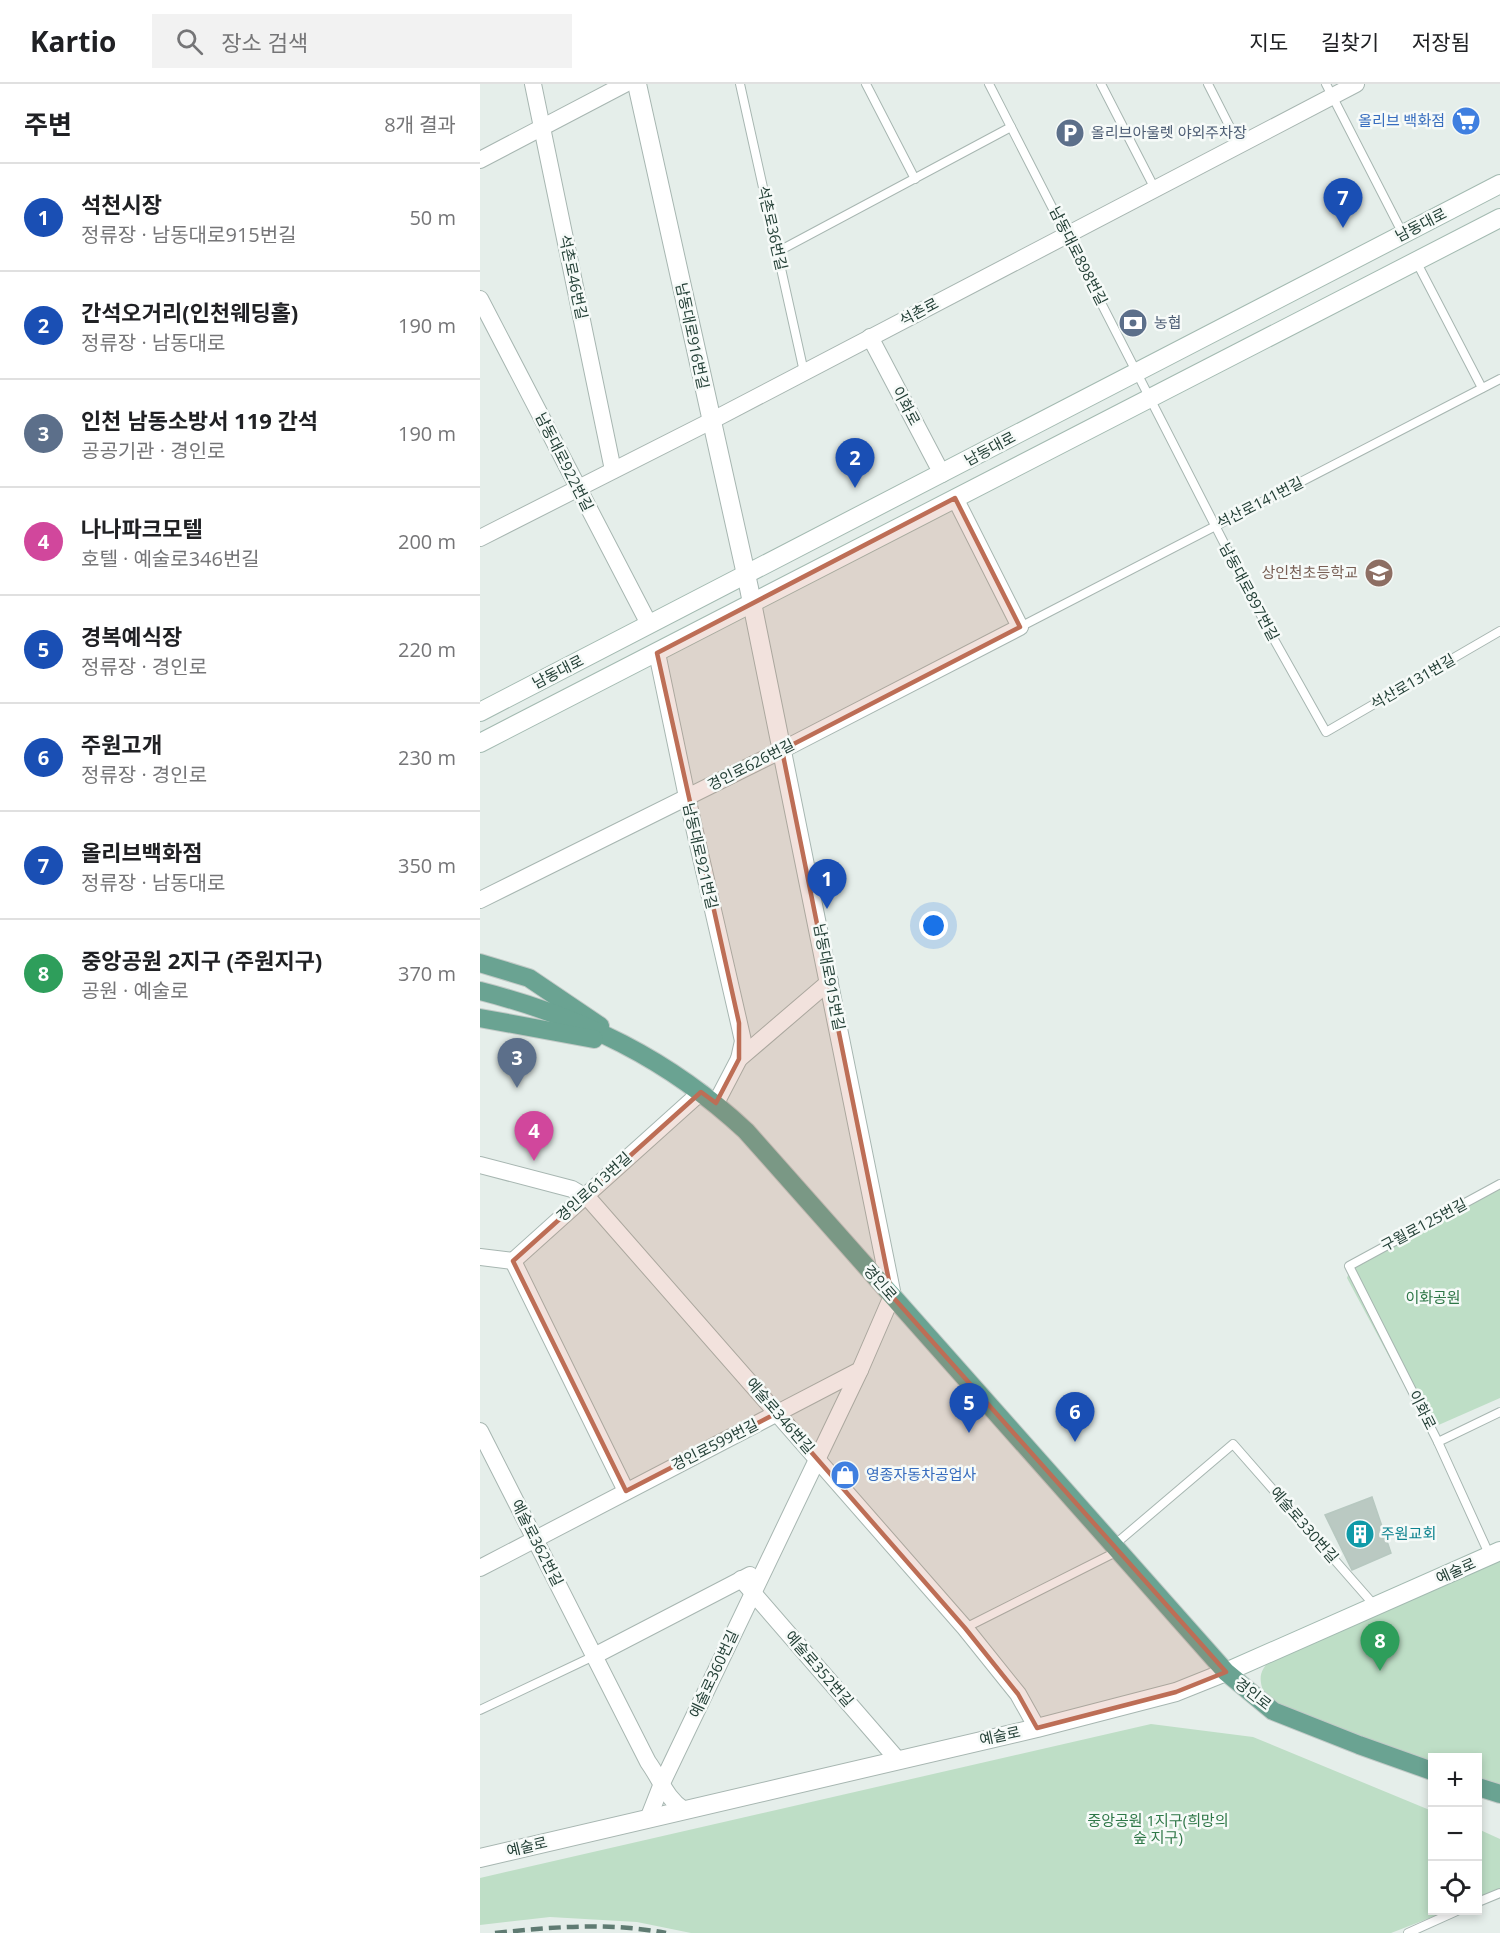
<!DOCTYPE html>
<html lang="ko">
<meta charset="utf-8">
<style>
:root{--surface:#fff;--page:#f2f2f2;--text:#202124;--muted:#757577;--line:#e0e0e0;--accent:#db2777}
body{margin:0;font-family:"Open Sans","Noto Sans KR",sans-serif;background:var(--page);color:var(--text)}
.controls{position:absolute;right:18px;bottom:18px;display:grid;overflow:hidden;border-radius:0px;box-shadow:0 3px 9px #0003}
.controls button{width:54px;height:54px;display:grid;place-items:center;padding:0;border:0;border-bottom:2px solid var(--line);background:var(--surface);color:var(--text);font:30px sans-serif}
.you{position:absolute;left:454px;top:842px;width:21px;height:21px;margin:-15px;border:4px solid #fff;border-radius:50%;background:#1a73e8;box-shadow:0 0 0 9px #1a73e833}
.badge{display:grid;place-items:center;width:39px;height:39px;border-radius:50%;background:var(--accent);color:#fff;font-size:20px;font-weight:700}
.pin{position:absolute;translate:-50% -50px;filter:drop-shadow(0 2px 3px #0008)}
.pin::after{content:'';position:absolute;top:32px;width:21px;height:18px;background:inherit;clip-path:polygon(0 0,100% 0,50% 100%)}
.list{margin:0;padding:0;list-style:none}
h2{display:flex;justify-content:space-between;align-items:center;height:78px;margin:0;padding:0 24px;font-size:26px}
h2 small{font-size:20px;font-weight:400;color:var(--muted)}
.list li{display:grid;grid-template-columns:39px 1fr auto;gap:18px;align-items:center;box-sizing:border-box;height:108px;padding:0 24px;border-top:2px solid var(--line)}
.list b{display:block;font-size:22px;white-space:nowrap}
.list p{margin:0;font-size:20px;white-space:nowrap;color:var(--muted)}
.list em{font-size:20px;font-style:normal;color:var(--muted)}
.icon{flex:none;width:33px;height:33px;fill:none;stroke:currentColor;stroke-width:2;stroke-linecap:round;stroke-linejoin:round}
.map{position:relative;flex:none;width:1020px;height:1849px;overflow:hidden}
header{display:flex;align-items:center;gap:36px;box-sizing:border-box;height:84px;padding:0 30px;background:var(--surface);border-bottom:2px solid var(--line)}
header strong{font-size:28px}
nav{display:flex;gap:33px;margin-inline-start:auto;font-size:21px}
.search{width:420px;height:54px;background:var(--page);display:flex;align-items:center;gap:15px;box-sizing:border-box;padding:0 21px;border-radius:0px;color:var(--muted);font-size:22px}
main{display:flex}
aside{flex:1;background:var(--surface)}
.map>svg:first-child{display:block}
.green{fill:#bedec6}
.building{fill:#bac9c2;stroke:#b7c8c0;stroke-width:1.5}
.lines{fill:none;stroke-linecap:round;stroke-linejoin:round}
.service-casing{stroke:#a7b6b1;stroke-width:10}
.minor-casing{stroke:#a7b6b1;stroke-width:18}
.tertiary-casing{stroke:#a7b6b1;stroke-width:20}
.secondary-casing{stroke:#a3bab1;stroke-width:20}
.primary-casing{stroke:#c2cac7;stroke-width:20}
.service{stroke:#fff;stroke-width:8}
.minor{stroke:#fff;stroke-width:16}
.tertiary{stroke:#fff;stroke-width:18}
.secondary{stroke:#fff;stroke-width:18}
.primary{stroke:#6aa392;stroke-width:18}
.rail{stroke:#5f7b72;stroke-width:4.5;stroke-dasharray:12 6;stroke-linecap:butt}
.marked{fill:#bd6e56;fill-opacity:0.2;stroke:#bd6e56;stroke-width:4.5;stroke-linejoin:round}
.labels{text-anchor:middle;stroke-width:5;stroke-linejoin:round;paint-order:stroke}
.shop-label{font-size:15px;fill:#366cbe;stroke:#f6faf8;text-anchor:end}
.service-label{font-size:15px;fill:#4e5e75;stroke:#f6faf8;text-anchor:start}
.street-label{font-size:15px;fill:#244037;stroke:#f6faf8}
.education-label{font-size:15px;fill:#785e54;stroke:#f6faf8;text-anchor:end}
.park-label{font-size:15px;fill:#2e7747;stroke:#f6faf8}
.culture-label{font-size:15px;fill:#0d838f;stroke:#f6faf8;text-anchor:start}
</style>
<header>
<strong>Kartio</strong>
<div class="search"><svg class="icon" aria-label="search" viewBox="0 0 24 24"><circle cx="10" cy="10" r="6"/><path d="M15 15l6 6"/></svg>장소 검색</div>
<nav><a>지도</a><a>길찾기</a><a>저장됨</a></nav>
</header>
<main>
<aside>
<h2>주변<small>8개 결과</small></h2>
<ul class="list">
<li><span class="badge" style="background:#1a4fb4">1</span><div><b>석천시장</b><p>정류장 · 남동대로915번길</p></div><em>50 m</em></li>
<li><span class="badge" style="background:#1a4fb4">2</span><div><b>간석오거리(인천웨딩홀)</b><p>정류장 · 남동대로</p></div><em>190 m</em></li>
<li><span class="badge" style="background:#5c6f8a">3</span><div><b>인천 남동소방서 119 간석</b><p>공공기관 · 경인로</p></div><em>190 m</em></li>
<li><span class="badge" style="background:#d1479c">4</span><div><b>나나파크모텔</b><p>호텔 · 예술로346번길</p></div><em>200 m</em></li>
<li><span class="badge" style="background:#1a4fb4">5</span><div><b>경복예식장</b><p>정류장 · 경인로</p></div><em>220 m</em></li>
<li><span class="badge" style="background:#1a4fb4">6</span><div><b>주원고개</b><p>정류장 · 경인로</p></div><em>230 m</em></li>
<li><span class="badge" style="background:#1a4fb4">7</span><div><b>올리브백화점</b><p>정류장 · 남동대로</p></div><em>350 m</em></li>
<li><span class="badge" style="background:#2e9e5b">8</span><div><b>중앙공원 2지구 (주원지구)</b><p>공원 · 예술로</p></div><em>370 m</em></li>
</ul>
</aside>
<div class="map">
<svg width="1020" height="1849" viewBox="0 0 1020 1849">
<rect width="100%" height="100%" fill="#e5eeea"/>
<g class="green">
<polygon points="1020,1103 1020,1314 954,1343 944,1338 867,1194 872,1181"/>
<path d="M1020,1466V1711L998,1702V1674H952V1686L793,1627C772,1589 778,1586 809,1560Z"/>
<polygon points="671,1640 773,1653 952,1727 952,1826 968,1827 911,1849 211,1849 157,1838 70,1833 0,1841 0,1794"/>
<polygon points="998,1745 1020,1755 1020,1806 998,1815"/>
</g>
<polygon class="building" points="892,1413 911,1469 872,1486 845,1431"/>
<g class="lines">
<g class="service-casing">
<g id="service">
<polyline points="260,0 324,288"/>
<polyline points="386,0 435,95"/>
<polyline points="509,0 787,543 846,648 1020,547"/>
<polyline points="621,0 675,105"/>
<polyline points="728,0 759,61"/>
<polyline points="846,0 923,150"/>
<polyline points="297,168 531,43"/>
<polyline points="936,177 1002,304"/>
<polyline points="540,543 1020,295"/>
<polyline points="958,1358 1020,1328"/>
<polyline points="633,1462 753,1360 895,1522"/>
<polyline points="1010,1472 958,1358 869,1182 1020,1100"/>
<polyline points="485,1544 638,1467"/>
<polyline points="0,1626 114,1572"/>
<polyline points="998,1818 1020,1809"/>
<polyline points="928,1849 979,1826"/>
</g>
</g>
<g class="minor-casing">
<g id="minor">
<polyline points="53,0 133,386"/>
<polyline points="0,76 145,0"/>
<polyline points="0,215 169,540"/>
<polyline points="390,253 462,390"/>
<polyline points="0,454 231,337 876,0"/>
<polyline points="177,569 207,713 259,939 263,957 259,975"/>
<polyline points="0,816 302,666 540,543 475,414"/>
<polyline points="236,1019 259,975 350,897"/>
<polyline points="0,1081 92,1105 109,1115 485,1544 538,1610 557,1644"/>
<polyline points="0,1173 33,1177 221,1008"/>
<polyline points="33,1177 146,1407"/>
<path d="M0,1347L168,1678C181,1696 186,1714 204,1726"/>
<polyline points="0,1484 380,1286 412,1212"/>
<polyline points="261,1495 417,1675"/>
<polyline points="114,1572 270,1491"/>
<polyline points="168,1735 183,1697 380,1286"/>
</g>
</g>
<g class="tertiary-casing">
<g id="tertiary">
<polyline points="157,0 269,504 412,1212"/>
<polyline points="0,1774 557,1644 696,1608 746,1588"/>
</g>
</g>
<g class="secondary-casing">
<g id="secondary">
<polyline points="0,628 1020,100"/>
<polyline points="0,659 1020,134"/>
<polyline points="746,1588 1020,1467"/>
</g>
</g>
<g class="primary-casing">
<g id="primary">
<polyline points="0,879 49,894 120,942"/>
<path d="M0,907C102,933 189,975 266,1047L746,1588L793,1627L879,1661L952,1687"/>
<polyline points="0,934 114,955"/>
<polyline points="998,1703 1020,1710"/>
</g>
</g>
<use href="#service" class="service"/>
<use href="#minor" class="minor"/>
<use href="#tertiary" class="tertiary"/>
<use href="#secondary" class="secondary"/>
<use href="#primary" class="primary"/>
<path class="rail" d="M15,1849C72,1843 129,1838 186,1849"/>
</g>
<path class="marked" d="M475,414L540,543L302,666L412,1212L746,1588L696,1608L557,1644L538,1610L485,1544L297,1329L146,1407L33,1177L221,1008L236,1019L259,975V939L177,569Z"/>
<defs>
<g id="supermarket-disc" transform="scale(1.5)"><circle r="9.5" fill="#3f7fe0" stroke="#f6faf8"/><path d="M-6-5.5h2.5l.6 2H6L4.5 2H-2.5L-4.4-4H-6ZM-1.5 3.2a1.3 1.3 0 1 0 .1 0ZM3 3.2a1.3 1.3 0 1 0 .1 0Z" fill="#fff"/></g>
<g id="parking-disc" transform="scale(1.5)"><circle r="9.5" fill="#5c6f8a" stroke="#f6faf8"/><path d="M-3.5-5.5H1a3.5 3.5 0 0 1 0 7H-1V5.5H-3.5ZM-1-3.4V-.6H.8a1.4 1.4 0 0 0 0-2.8Z" fill="#fff"/></g>
<g id="bank-disc" transform="scale(1.5)"><circle r="9.5" fill="#5c6f8a" stroke="#f6faf8"/><path d="M-6-4H6V4H-6ZM0-2.3a2.3 2.3 0 1 0 0 4.6a2.3 2.3 0 1 0 0-4.6Z" fill="#fff"/></g>
<g id="school-disc" transform="scale(1.5)"><circle r="9.5" fill="#8d6e63" stroke="#f6faf8"/><path d="M0-5L7-2L0 1L-7-2ZM-4 1L0 2.5L4 1V4Q0 6-4 4Z" fill="#fff"/></g>
<g id="shop-disc" transform="scale(1.5)"><circle r="9.5" fill="#3f7fe0" stroke="#f6faf8"/><path d="M-5-2.5h2.3a2.7 3.5 0 0 1 5.4 0H5L5.5 6h-11ZM-1.5-2.5h3a1.5 2.3 0 0 0-3 0Z" fill="#fff"/></g>
<g id="building-disc" transform="scale(1.5)"><circle r="9.5" fill="#0f9aa8" stroke="#f6faf8"/><path d="M-4-6H4V6H1V3H-1V6H-4ZM-2.5-4.3h1.7v1.8h-1.7ZM.8-4.3h1.7v1.8H.8ZM-2.5-1h1.7V.8h-1.7ZM.8-1h1.7V.8H.8Z" fill="#fff"/></g>
</defs>
<g fill-rule="evenodd">
<use href="#supermarket-disc" x="986" y="37"/>
<use href="#parking-disc" x="590" y="49"/>
<use href="#bank-disc" x="653" y="239"/>
<use href="#school-disc" x="899" y="489"/>
<use href="#shop-disc" x="365" y="1391"/>
<use href="#building-disc" x="880" y="1450"/>
</g>
<g class="labels">
<g class="shop-label">
<text x="965" y="42">올리브 백화점</text>
<text x="386" y="1396" text-anchor="start">영종자동차공업사</text>
</g>
<g class="service-label">
<text x="611" y="54">올리브아울렛 야외주차장</text>
<text x="674" y="244">농협</text>
</g>
<g class="street-label">
<text transform="translate(941 141) rotate(-27)" y="5">남동대로</text>
<text transform="translate(292 144) rotate(77)" y="5">석촌로36번길</text>
<text transform="translate(598 172) rotate(63)" y="5">남동대로898번길</text>
<text transform="translate(93 193) rotate(78)" y="5">석촌로46번길</text>
<text transform="translate(439 228) rotate(-28)" y="5">석촌로</text>
<text transform="translate(212 252) rotate(78)" y="5">남동대로916번길</text>
<text transform="translate(426 322) rotate(62)" y="5">이화로</text>
<text transform="translate(510 365) rotate(-28)" y="5">남동대로</text>
<text transform="translate(84 378) rotate(63)" y="5">남동대로922번길</text>
<text transform="translate(780 419) rotate(-27)" y="5">석산로141번길</text>
<text transform="translate(769 508) rotate(62)" y="5">남동대로897번길</text>
<text transform="translate(78 588) rotate(-27)" y="5">남동대로</text>
<text transform="translate(933 598) rotate(-30)" y="5">석산로131번길</text>
<text transform="translate(271 681) rotate(-27)" y="5">경인로626번길</text>
<text transform="translate(220 772) rotate(77)" y="5">남동대로921번길</text>
<text transform="translate(349 893) rotate(79)" y="5">남동대로915번길</text>
<text transform="translate(114 1103) rotate(-42)" y="5">경인로613번길</text>
<text transform="translate(944 1141) rotate(-28)" y="5">구월로125번길</text>
<text transform="translate(400 1199) rotate(49)" y="5">경인로</text>
<text transform="translate(942 1326) rotate(63)" y="5">이화로</text>
<text transform="translate(300 1332) rotate(49)" y="5">예술로346번길</text>
<text transform="translate(235 1361) rotate(-27)" y="5">경인로599번길</text>
<text transform="translate(824 1441) rotate(49)" y="5">예술로330번길</text>
<text transform="translate(57 1459) rotate(63)" y="5">예술로362번길</text>
<text transform="translate(976 1487) rotate(-24)" y="5">예술로</text>
<text transform="translate(339 1585) rotate(49)" y="5">예술로352번길</text>
<text transform="translate(234 1590) rotate(-65)" y="5">예술로360번길</text>
<text transform="translate(773 1610) rotate(38)" y="5">경인로</text>
<text transform="translate(520 1652) rotate(-12)" y="5">예술로</text>
<text transform="translate(47 1763) rotate(-13)" y="5">예술로</text>
</g>
<g class="education-label">
<text x="878" y="494">상인천초등학교</text>
</g>
<g class="park-label">
<text x="953" y="1219">이화공원</text>
<text x="678" y="1742">중앙공원 1지구(희망의<tspan x="678" dy="17">숲 지구)</tspan></text>
</g>
<g class="culture-label">
<text x="901" y="1455">주원교회</text>
</g>
</g>
</svg>
<div class="controls">
<button>+</button>
<button>−</button>
<button><svg class="icon" aria-label="locate" viewBox="0 0 24 24"><circle cx="12" cy="12" r="6"/><path d="M12 2v4M12 18v4M2 12h4M18 12h4"/></svg></button>
</div>
<div class="you"></div>
<div class="pin badge" style="left:347px;top:825px;background:#1a4fb4">1</div>
<div class="pin badge" style="left:375px;top:404px;background:#1a4fb4">2</div>
<div class="pin badge" style="left:37px;top:1004px;background:#5c6f8a">3</div>
<div class="pin badge" style="left:54px;top:1077px;background:#d1479c">4</div>
<div class="pin badge" style="left:489px;top:1349px;background:#1a4fb4">5</div>
<div class="pin badge" style="left:595px;top:1358px;background:#1a4fb4">6</div>
<div class="pin badge" style="left:863px;top:144px;background:#1a4fb4">7</div>
<div class="pin badge" style="left:900px;top:1587px;background:#2e9e5b">8</div>
</div>
</main>
